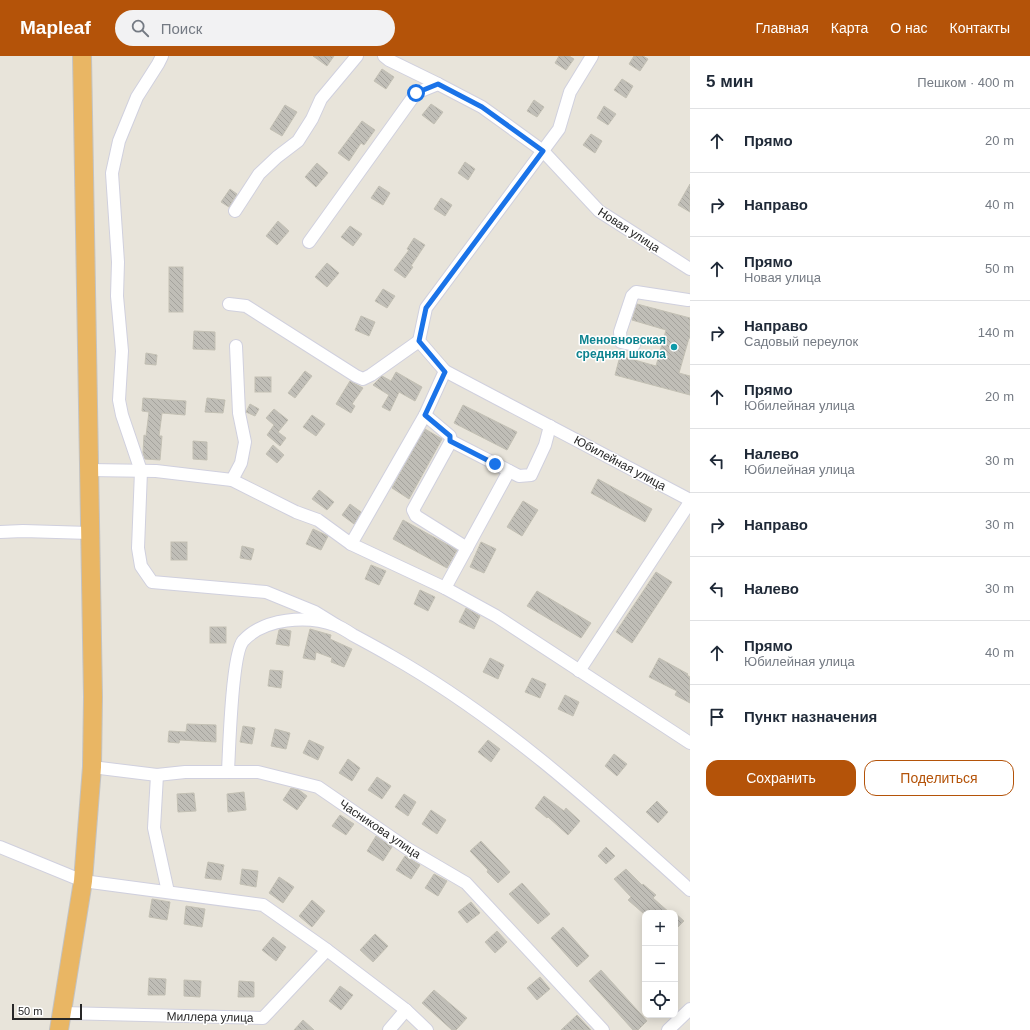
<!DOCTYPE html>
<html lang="ru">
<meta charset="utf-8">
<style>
:root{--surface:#fff;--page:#f2f2f3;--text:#1f2937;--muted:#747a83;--line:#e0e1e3;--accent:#b45309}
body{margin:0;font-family:Helvetica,sans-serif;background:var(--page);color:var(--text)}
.controls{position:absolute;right:12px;bottom:12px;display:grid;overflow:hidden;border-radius:8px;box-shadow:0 2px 10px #0003}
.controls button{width:36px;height:36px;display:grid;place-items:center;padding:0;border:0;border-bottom:1px solid var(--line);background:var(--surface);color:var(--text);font:20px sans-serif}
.scale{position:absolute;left:12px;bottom:10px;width:70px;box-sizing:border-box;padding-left:4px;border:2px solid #272727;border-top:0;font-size:11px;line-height:14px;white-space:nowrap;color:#272727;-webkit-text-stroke:3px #fff;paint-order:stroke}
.stop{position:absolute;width:12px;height:12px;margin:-9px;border:3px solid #1a73e8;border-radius:50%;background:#fff}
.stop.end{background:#1a73e8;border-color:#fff;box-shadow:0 1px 4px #0008}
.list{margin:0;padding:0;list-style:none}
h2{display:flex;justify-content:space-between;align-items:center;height:52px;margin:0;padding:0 16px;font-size:17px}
h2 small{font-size:13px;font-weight:400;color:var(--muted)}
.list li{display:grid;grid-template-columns:26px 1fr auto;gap:12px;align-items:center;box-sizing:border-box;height:64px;padding:0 16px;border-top:1px solid var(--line)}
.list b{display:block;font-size:15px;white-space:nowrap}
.list p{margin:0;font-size:13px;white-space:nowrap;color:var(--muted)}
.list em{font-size:13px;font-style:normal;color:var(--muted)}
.actions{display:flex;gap:8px;padding:12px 16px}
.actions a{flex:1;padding:9px 0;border:1px solid var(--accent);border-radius:12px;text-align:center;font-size:14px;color:var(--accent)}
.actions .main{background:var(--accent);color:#fff}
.icon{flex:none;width:22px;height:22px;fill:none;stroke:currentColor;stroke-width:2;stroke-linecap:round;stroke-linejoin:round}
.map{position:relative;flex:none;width:690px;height:974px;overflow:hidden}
header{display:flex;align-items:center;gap:24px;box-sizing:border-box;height:56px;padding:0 20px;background:var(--accent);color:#fff}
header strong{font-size:19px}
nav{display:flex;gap:22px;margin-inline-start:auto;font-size:14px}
.search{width:280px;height:36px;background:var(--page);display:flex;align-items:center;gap:10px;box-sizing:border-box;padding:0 14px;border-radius:22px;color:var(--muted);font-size:15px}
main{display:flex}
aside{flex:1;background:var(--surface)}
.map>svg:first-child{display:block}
.building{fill:url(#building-back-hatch);stroke:#c3c0b4}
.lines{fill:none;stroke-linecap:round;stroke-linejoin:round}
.minor-casing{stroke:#d0d0de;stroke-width:14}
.highway-casing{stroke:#c3c3c3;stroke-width:20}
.minor{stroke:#fff;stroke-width:12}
.highway{stroke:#e9b664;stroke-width:18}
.route{stroke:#1a73e8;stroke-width:5}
.culture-dot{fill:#0f9aa8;stroke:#fff;stroke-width:1.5}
.labels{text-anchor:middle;stroke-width:3;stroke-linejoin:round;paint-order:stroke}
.street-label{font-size:12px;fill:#272727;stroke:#fff}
.culture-label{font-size:12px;font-weight:bold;fill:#0d838f;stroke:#fff;text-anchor:end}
</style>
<header>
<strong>Mapleaf</strong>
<div class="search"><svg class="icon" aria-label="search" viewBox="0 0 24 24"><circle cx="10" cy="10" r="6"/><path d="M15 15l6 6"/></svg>Поиск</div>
<nav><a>Главная</a><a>Карта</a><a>О нас</a><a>Контакты</a></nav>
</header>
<main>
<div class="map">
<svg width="690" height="974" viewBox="0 0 690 974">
<defs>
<pattern id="building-back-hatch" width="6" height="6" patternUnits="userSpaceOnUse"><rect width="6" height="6" fill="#c0beb7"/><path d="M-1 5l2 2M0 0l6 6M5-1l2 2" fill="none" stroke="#a5a39d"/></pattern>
</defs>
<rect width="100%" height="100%" fill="#e8e4da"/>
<g class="building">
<polygon points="313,0 334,0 327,10"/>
<polygon points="559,0 569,0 574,3 566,14 555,7"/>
<polygon points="634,0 643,0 648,3 640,15 629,8"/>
<polygon points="382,13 394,21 386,33 374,25"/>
<polygon points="622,23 633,30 626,42 614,34"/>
<polygon points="534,44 544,51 537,61 527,55"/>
<polygon points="431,48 443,56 434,68 422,59"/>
<polygon points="285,49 297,56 282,80 270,73"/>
<polygon points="604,50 616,58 608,69 597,62"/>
<polygon points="362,65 375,74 364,89 361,87 349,105 338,97"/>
<polygon points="591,78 602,85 595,97 583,89"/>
<polygon points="465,106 475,113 468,124 458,117"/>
<polygon points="317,107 328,117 316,131 305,121"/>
<polygon points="690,128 690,156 678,149"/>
<polygon points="379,130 390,137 383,149 371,142"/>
<polygon points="230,133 237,138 229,151 221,146"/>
<polygon points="441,142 452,149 445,160 434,153"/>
<polygon points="278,165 289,175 277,189 266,180"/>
<polygon points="350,170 362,178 353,190 341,181"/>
<polygon points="414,182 425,189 411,210 413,211 405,222 394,214 409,194 407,193"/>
<polygon points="327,207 339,217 327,231 315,221"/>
<rect x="169" y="211" width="14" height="45"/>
<polygon points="383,233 395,240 387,252 375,245"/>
<polygon points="637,248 690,262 690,282 689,282 679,317 690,320 690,339 615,319 620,300 656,310 666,274 632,264"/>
<polygon points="361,260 375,266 369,280 355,274"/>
<polygon points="194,275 215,276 215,294 193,293"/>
<polygon points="146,297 157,299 156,309 145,308"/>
<polygon points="305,315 312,320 295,342 288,337"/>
<polygon points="396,316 422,331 415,345 399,336 390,355 382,351 389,339 373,329 382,320 391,325"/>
<rect x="255" y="321" width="16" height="15"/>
<polygon points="350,325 363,332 352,348 355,350 351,357 336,348"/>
<polygon points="143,342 186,345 185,359 162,357 159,380 162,380 160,404 145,403 143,397 144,379 146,380 149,356 142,355"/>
<polygon points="207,342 225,344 223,357 205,356"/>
<polygon points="250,348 259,353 255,360 246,356"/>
<polygon points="463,349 517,376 507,394 454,367"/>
<polygon points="274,353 288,364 278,376 286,382 280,390 267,379 274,369 266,362"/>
<polygon points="312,359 325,368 316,380 303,371"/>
<polygon points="425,373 442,383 409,443 392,432"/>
<polygon points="193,385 207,386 207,404 193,403"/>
<polygon points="273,389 284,399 277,407 266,398"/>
<polygon points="598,423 652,453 645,466 591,437"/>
<polygon points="319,434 334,446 327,454 312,443"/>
<polygon points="523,445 538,454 522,480 507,471"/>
<polygon points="350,448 361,456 354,468 342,459"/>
<polygon points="403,464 457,494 447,512 393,483"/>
<polygon points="313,473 328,480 321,494 306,488"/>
<rect x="171" y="486" width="16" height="18"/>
<polygon points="481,486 496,493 484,517 470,511"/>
<polygon points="242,490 254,493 251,504 240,502"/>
<polygon points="371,509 386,515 379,529 365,523"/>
<polygon points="656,516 672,526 632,587 616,576"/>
<polygon points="420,534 435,541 428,555 414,548"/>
<polygon points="537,535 591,567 581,582 527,550"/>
<polygon points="466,552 480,560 474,573 459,566"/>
<rect x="210" y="571" width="16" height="16"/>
<polygon points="282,573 291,575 289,590 276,588 279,574"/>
<polygon points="310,573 331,579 330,583 352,593 344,611 331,606 332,602 316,596 315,604 303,602"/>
<polygon points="490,602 504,609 498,623 483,616"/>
<polygon points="659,602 688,618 687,619 690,621 690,647 675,639 677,635 649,621"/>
<polygon points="270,614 283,615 281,632 268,630"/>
<polygon points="532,622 546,628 540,642 525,636"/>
<polygon points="565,639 579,646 573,660 558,653"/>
<polygon points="187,668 216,669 216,686 180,684 179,687 168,686 169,675 186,676"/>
<polygon points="243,670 255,672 252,688 240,686"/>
<polygon points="275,673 290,677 286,693 271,690"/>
<polygon points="309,684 324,691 318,704 303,697"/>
<polygon points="488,684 500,693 491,706 478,696"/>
<polygon points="614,698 627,708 617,720 605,710"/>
<polygon points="348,703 360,712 352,725 339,717"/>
<polygon points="377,721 391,730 382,743 368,734"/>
<polygon points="291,732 299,734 307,740 297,754 283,744"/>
<polygon points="244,736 246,754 228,756 227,738"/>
<polygon points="194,737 196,755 178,756 177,738"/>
<polygon points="404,738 416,746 408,760 395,751"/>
<polygon points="544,740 564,755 566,752 580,765 568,779 548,761 547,762 535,752"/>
<polygon points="657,745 668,756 658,767 646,756"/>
<polygon points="431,754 446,764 437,778 422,768"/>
<polygon points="340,759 354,768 346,779 332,770"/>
<polygon points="376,780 392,791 383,805 367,795"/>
<polygon points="481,785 510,816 498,827 487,816 488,814 470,795"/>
<polygon points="606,791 615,800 606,808 598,800"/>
<polygon points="405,800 420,809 411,823 396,814"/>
<polygon points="208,806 224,809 221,824 205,822"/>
<polygon points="242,813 258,815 256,831 240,828"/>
<polygon points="626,813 642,829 643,828 656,839 653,842 670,857 643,857 628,844 631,841 614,823"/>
<polygon points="434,818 447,825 438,840 425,832"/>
<polygon points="279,821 294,831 283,847 269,837"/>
<polygon points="522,827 550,858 538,868 509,838"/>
<polygon points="152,843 170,846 167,864 149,861"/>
<polygon points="312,844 325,855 312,871 299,860"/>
<polygon points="471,846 480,857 467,867 458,856"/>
<polygon points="186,850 205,853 202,871 184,868"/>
<polygon points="675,857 684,865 675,874"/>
<polygon points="563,871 589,900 577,911 551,882"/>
<polygon points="497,875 507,886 495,897 485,886"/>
<polygon points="375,878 388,890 373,906 360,894"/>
<polygon points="273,881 286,891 276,905 262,894"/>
<polygon points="601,914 647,965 638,974 633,974 589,925"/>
<polygon points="540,921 550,933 537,944 527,932"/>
<polygon points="149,922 166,923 165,939 148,939"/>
<polygon points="184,924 201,925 200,941 184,940"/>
<polygon points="239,925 254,926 254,941 238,941"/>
<polygon points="340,930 353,939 341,954 329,945"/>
<polygon points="434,934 467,962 456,974 452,974 422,947"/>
<polygon points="577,959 591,974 561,974"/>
<polygon points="303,964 314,974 294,974"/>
</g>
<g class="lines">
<g class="minor-casing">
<g id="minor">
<polyline points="162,0 158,8 137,41 119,85 112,117 118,206 117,240 122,295 119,344 122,359 141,415 138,492 141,510 152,526 266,536 315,556 336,569"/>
<polyline points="384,0 389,4 438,28"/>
<polyline points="592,0 570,36 559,73 426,252 419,285 445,315 690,444"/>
<polyline points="235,155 259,118 277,101 298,85 312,63 321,43 357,0"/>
<polyline points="309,186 416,37 438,28 482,51 543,95 599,155 690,213"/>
<polyline points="229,248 246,250 356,320 363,323 371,319 419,285"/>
<polyline points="634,289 621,286 620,276 632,240 636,236 688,244"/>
<polyline points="425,359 450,380 451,385 413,454 416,460 467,492"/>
<polyline points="451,385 519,420 531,419 545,389 550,370"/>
<polyline points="89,414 156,415 232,424 296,456 318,464 351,488"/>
<polyline points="509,415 445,532 496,560 690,687"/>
<polyline points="232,424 241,407 245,386 239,357 236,290"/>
<polyline points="0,476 23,475 90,477"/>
<polyline points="445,532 351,488 425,359 445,315"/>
<polyline points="579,615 690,446"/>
<polyline points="92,711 157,719 185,716 258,716 318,731 408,793 466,827 603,974"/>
<path d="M228,716C229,694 232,598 243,585C264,562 307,559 335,569C341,571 347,575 353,579C366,586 379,593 391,600C502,663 596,749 690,834"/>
<polyline points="157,719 154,772 168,836"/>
<polyline points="0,791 83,825 263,849 327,894 406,954 427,974"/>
<polyline points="62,957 263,962 327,894"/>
<polyline points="389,974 406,954"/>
<polyline points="668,974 690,953"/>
</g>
</g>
<g class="highway-casing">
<polyline id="highway" points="59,974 83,825 92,711 93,641 82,0"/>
</g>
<use href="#minor" class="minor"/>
<use href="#highway" class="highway"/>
</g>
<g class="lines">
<polyline class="route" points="416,37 438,28 482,51 543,95 426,252 419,285 445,316 425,359 450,380 450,385 495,408"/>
</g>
<circle class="culture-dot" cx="674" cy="291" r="4"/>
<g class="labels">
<g class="street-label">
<text transform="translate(629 174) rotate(33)" y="4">Новая улица</text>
<text transform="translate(620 407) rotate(28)" y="4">Юбилейная улица</text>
<text transform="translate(380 773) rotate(34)" y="4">Часникова улица</text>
<text transform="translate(210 961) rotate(1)" y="4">Миллера улица</text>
</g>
<g class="culture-label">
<text x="666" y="288">Меновновская<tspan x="666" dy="14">средняя школа</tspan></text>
</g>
</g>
</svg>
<div class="controls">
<button>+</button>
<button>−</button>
<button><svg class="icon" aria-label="locate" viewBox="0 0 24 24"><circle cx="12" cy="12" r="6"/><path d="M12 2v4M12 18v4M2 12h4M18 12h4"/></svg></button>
</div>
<div class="scale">50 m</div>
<div class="stop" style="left:416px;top:37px"></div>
<div class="stop end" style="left:495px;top:408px"></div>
</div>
<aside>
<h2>5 мин<small>Пешком · 400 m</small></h2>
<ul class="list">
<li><svg class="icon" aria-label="ahead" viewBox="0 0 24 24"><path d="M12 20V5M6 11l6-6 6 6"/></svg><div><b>Прямо</b></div><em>20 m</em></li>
<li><svg class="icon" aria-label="right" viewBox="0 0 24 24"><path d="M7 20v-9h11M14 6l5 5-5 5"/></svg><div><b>Направо</b></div><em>40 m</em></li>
<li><svg class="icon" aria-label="ahead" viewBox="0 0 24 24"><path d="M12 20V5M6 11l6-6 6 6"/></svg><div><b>Прямо</b><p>Новая улица</p></div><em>50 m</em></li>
<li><svg class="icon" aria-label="right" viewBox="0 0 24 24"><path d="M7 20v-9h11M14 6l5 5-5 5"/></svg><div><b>Направо</b><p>Садовый переулок</p></div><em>140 m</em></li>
<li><svg class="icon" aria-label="ahead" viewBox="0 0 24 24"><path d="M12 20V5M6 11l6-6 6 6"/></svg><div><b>Прямо</b><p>Юбилейная улица</p></div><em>20 m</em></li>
<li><svg class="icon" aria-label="left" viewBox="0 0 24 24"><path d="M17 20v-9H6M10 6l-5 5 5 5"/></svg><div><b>Налево</b><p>Юбилейная улица</p></div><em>30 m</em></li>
<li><svg class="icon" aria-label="right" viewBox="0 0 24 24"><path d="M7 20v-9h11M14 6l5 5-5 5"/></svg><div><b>Направо</b></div><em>30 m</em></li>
<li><svg class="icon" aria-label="left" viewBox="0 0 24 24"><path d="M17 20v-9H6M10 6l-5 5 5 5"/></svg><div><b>Налево</b></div><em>30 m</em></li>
<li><svg class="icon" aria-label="ahead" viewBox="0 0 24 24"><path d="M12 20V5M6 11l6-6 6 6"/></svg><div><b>Прямо</b><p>Юбилейная улица</p></div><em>40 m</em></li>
<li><svg class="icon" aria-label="arrive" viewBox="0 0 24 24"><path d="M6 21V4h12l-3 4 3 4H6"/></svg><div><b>Пункт назначения</b></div></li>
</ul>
<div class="actions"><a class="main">Сохранить</a><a>Поделиться</a></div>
</aside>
</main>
